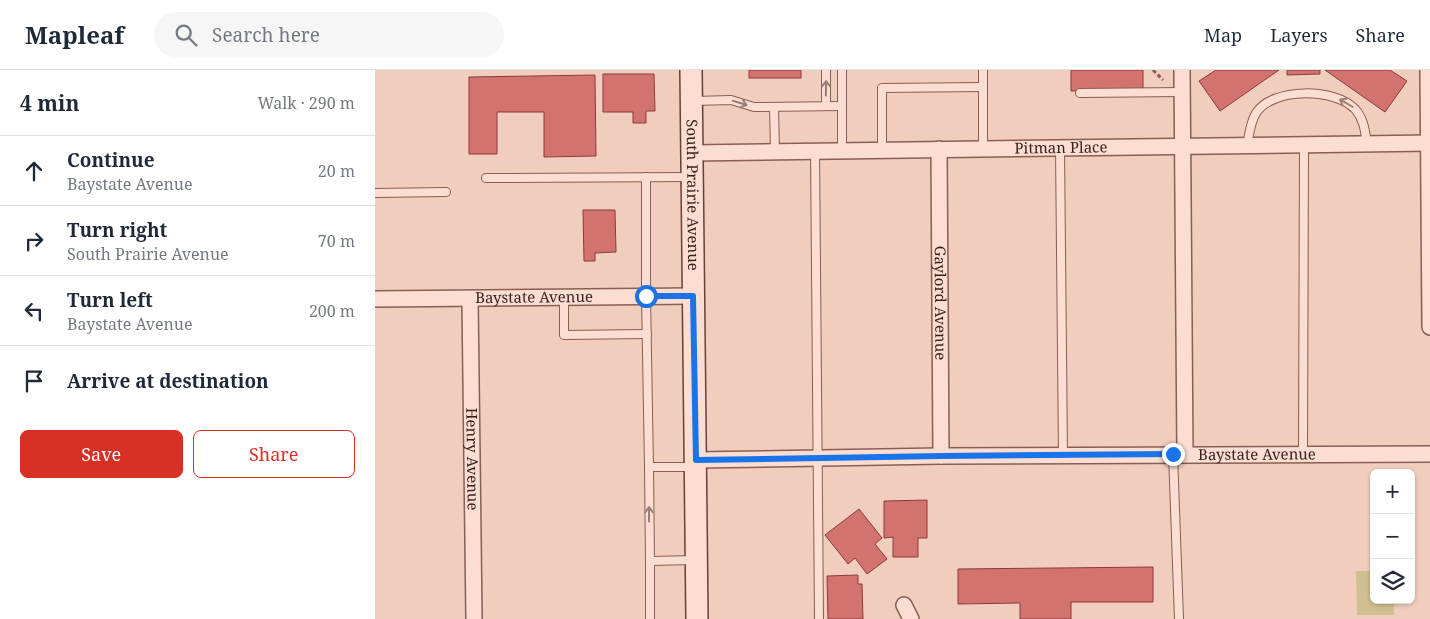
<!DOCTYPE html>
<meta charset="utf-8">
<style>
:root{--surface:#fff;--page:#f6f6f7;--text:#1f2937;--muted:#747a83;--line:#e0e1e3;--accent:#d93025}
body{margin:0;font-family:"Noto Serif",serif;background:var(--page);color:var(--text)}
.controls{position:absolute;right:15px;bottom:15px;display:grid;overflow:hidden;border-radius:8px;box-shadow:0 1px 4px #0004}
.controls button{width:45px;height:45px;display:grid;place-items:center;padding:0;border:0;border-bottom:1px solid var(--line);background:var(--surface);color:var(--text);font:25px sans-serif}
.stop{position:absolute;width:15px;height:15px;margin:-11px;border:4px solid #1a73e8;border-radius:50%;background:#fff}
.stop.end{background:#1a73e8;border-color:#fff;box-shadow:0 1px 5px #0008}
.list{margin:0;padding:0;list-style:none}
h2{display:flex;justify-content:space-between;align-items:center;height:65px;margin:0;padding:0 20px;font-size:21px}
h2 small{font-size:16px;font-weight:400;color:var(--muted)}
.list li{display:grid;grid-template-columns:32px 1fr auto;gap:15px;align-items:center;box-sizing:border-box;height:70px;padding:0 20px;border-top:1px solid var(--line)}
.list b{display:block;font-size:19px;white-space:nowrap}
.list p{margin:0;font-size:16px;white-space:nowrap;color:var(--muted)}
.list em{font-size:16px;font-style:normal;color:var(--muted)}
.actions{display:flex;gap:10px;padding:15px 20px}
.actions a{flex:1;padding:11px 0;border:1px solid var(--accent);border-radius:8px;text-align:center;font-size:18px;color:var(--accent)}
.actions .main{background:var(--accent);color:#fff}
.icon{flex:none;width:28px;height:28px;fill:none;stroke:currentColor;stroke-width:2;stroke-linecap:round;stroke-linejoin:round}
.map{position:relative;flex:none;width:1055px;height:549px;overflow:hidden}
header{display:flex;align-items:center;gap:30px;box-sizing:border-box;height:70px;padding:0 25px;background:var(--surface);border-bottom:1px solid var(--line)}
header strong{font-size:24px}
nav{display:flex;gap:28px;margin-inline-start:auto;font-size:18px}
.search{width:350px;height:45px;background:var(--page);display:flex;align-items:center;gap:12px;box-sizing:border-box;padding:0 18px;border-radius:28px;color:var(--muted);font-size:19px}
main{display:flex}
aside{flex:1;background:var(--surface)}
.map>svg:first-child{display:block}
.green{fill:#d0bf90}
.building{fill:#d27370;stroke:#8b3a39}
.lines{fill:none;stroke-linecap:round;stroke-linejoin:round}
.service-casing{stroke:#8a5d55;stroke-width:10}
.minor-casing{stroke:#8a5d55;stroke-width:18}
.secondary-casing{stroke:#6c3e38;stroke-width:24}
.path{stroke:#8a5d55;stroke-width:3;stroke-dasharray:4 2.5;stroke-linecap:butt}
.service{stroke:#fbded1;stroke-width:8}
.minor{stroke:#fbded1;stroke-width:15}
.secondary{stroke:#fbded1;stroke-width:21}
.oneway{stroke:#9a7e76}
.route{stroke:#1a73e8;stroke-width:6}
.labels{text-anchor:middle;stroke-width:4.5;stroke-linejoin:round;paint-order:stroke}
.street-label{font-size:15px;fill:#381e1b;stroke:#f8dbcd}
</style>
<header>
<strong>Mapleaf</strong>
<div class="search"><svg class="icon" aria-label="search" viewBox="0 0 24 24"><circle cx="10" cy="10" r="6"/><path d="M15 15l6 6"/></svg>Search here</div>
<nav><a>Map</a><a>Layers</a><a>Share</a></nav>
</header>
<main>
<aside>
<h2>4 min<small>Walk · 290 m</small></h2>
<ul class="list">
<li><svg class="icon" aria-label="ahead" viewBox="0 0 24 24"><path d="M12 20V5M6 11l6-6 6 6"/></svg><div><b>Continue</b><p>Baystate Avenue</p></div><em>20 m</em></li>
<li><svg class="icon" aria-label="right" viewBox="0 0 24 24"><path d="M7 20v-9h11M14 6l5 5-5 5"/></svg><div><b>Turn right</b><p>South Prairie Avenue</p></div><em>70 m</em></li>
<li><svg class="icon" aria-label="left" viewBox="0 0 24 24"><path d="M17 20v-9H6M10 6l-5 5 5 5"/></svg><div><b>Turn left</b><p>Baystate Avenue</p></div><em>200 m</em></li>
<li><svg class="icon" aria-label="arrive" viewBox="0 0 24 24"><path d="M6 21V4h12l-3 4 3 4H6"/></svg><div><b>Arrive at destination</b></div></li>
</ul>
<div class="actions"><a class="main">Save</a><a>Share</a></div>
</aside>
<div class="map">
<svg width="1055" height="549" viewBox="0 0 1055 549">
<rect width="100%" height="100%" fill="#f1cdbd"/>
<polygon class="green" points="981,501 999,501 999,530 1019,530 1019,545 982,545"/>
<g class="building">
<rect x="374" y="0" width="52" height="8"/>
<polygon points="696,0 768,0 768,20 696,21"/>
<polygon points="841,0 904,0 845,41 824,11"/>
<polygon points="912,0 945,0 945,4 912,5"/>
<polygon points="950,0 1015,0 1032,11 1010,42"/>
<polygon points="228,4 279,4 280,41 271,41 271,53 258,53 258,42 228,42"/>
<polygon points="220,5 221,86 169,87 169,42 122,42 122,84 94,84 94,7"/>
<polygon points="208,140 240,140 241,182 220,183 220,191 209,191"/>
<polygon points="552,430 552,468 543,468 543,487 518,487 518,467 509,468 509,431"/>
<polygon points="484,439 507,468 500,474 512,489 492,504 480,488 473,494 450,465"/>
<polygon points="778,497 778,532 696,532 696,549 645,549 645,533 583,534 583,499"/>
<polygon points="483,505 483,514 487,514 488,549 453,549 452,506"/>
</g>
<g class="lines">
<g class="service-casing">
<g id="service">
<polyline points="467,0 467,80"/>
<polyline points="608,0 608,79"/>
<polyline points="705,23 807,22"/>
<polyline points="319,31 356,30 379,37 467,36"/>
<polyline points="451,36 451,0"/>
<polyline points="399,37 400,81"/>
<path d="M872,76C874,65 875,53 881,43C898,17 960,18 980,39C989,49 990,61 992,74"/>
<polyline points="685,78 688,385"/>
<polyline points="440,80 444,549"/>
<polyline points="507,80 507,18 608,17"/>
<polyline points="271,107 271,226 274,397 319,397"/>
<polyline points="111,108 316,107"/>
<polyline points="0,123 71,122"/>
<polyline points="189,228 189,265 272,264"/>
<polyline points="798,384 804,549"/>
<polyline points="928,384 929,75"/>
<polyline points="274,397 275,491"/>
<polyline points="275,549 275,491 320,490"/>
</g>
</g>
<g class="minor-casing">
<g id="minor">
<polyline points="807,0 810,384"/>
<polyline points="1053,0 1055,257"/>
<path id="s1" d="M564,79L566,386"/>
<path id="s2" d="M317,83L1055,73"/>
<path id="s3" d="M0,229L318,226"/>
<path id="s4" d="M95,229L99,549"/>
<path id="s5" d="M321,390L566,386L1055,384"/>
<polyline points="529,535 536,549"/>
</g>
</g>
<g class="secondary-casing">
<g id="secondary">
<path id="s6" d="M316,0L322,549"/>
</g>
</g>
<polyline class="path" points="778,0 788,10"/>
<use href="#service" class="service"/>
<use href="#minor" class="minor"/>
<use href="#secondary" class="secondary"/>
</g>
<defs><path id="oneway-shaft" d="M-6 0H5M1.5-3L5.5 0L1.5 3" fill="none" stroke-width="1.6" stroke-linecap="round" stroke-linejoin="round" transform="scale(1.25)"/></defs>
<g class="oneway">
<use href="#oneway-shaft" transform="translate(451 18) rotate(-89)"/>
<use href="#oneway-shaft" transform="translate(365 33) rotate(17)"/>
<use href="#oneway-shaft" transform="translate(971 33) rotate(-150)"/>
<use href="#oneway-shaft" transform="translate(274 444) rotate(-90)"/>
</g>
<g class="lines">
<polyline class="route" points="271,226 318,226 321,390 566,386 798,384"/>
</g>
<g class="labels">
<g class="street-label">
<text dy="5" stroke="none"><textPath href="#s2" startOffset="369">Pitman Place</textPath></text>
<text dy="5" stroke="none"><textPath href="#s6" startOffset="125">South Prairie Avenue</textPath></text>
<text dy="5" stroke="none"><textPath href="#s3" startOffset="159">Baystate Avenue</textPath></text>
<text dy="5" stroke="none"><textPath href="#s1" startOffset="154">Gaylord Avenue</textPath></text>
<text dy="5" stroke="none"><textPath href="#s5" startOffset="561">Baystate Avenue</textPath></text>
<text dy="5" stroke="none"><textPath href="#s4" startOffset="160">Henry Avenue</textPath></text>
</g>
</g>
</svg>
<div class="controls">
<button>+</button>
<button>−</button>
<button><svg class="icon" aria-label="layers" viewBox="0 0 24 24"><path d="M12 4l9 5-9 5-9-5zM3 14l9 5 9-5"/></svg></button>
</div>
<div class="stop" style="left:271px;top:226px"></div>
<div class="stop end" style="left:798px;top:384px"></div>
</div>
</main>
